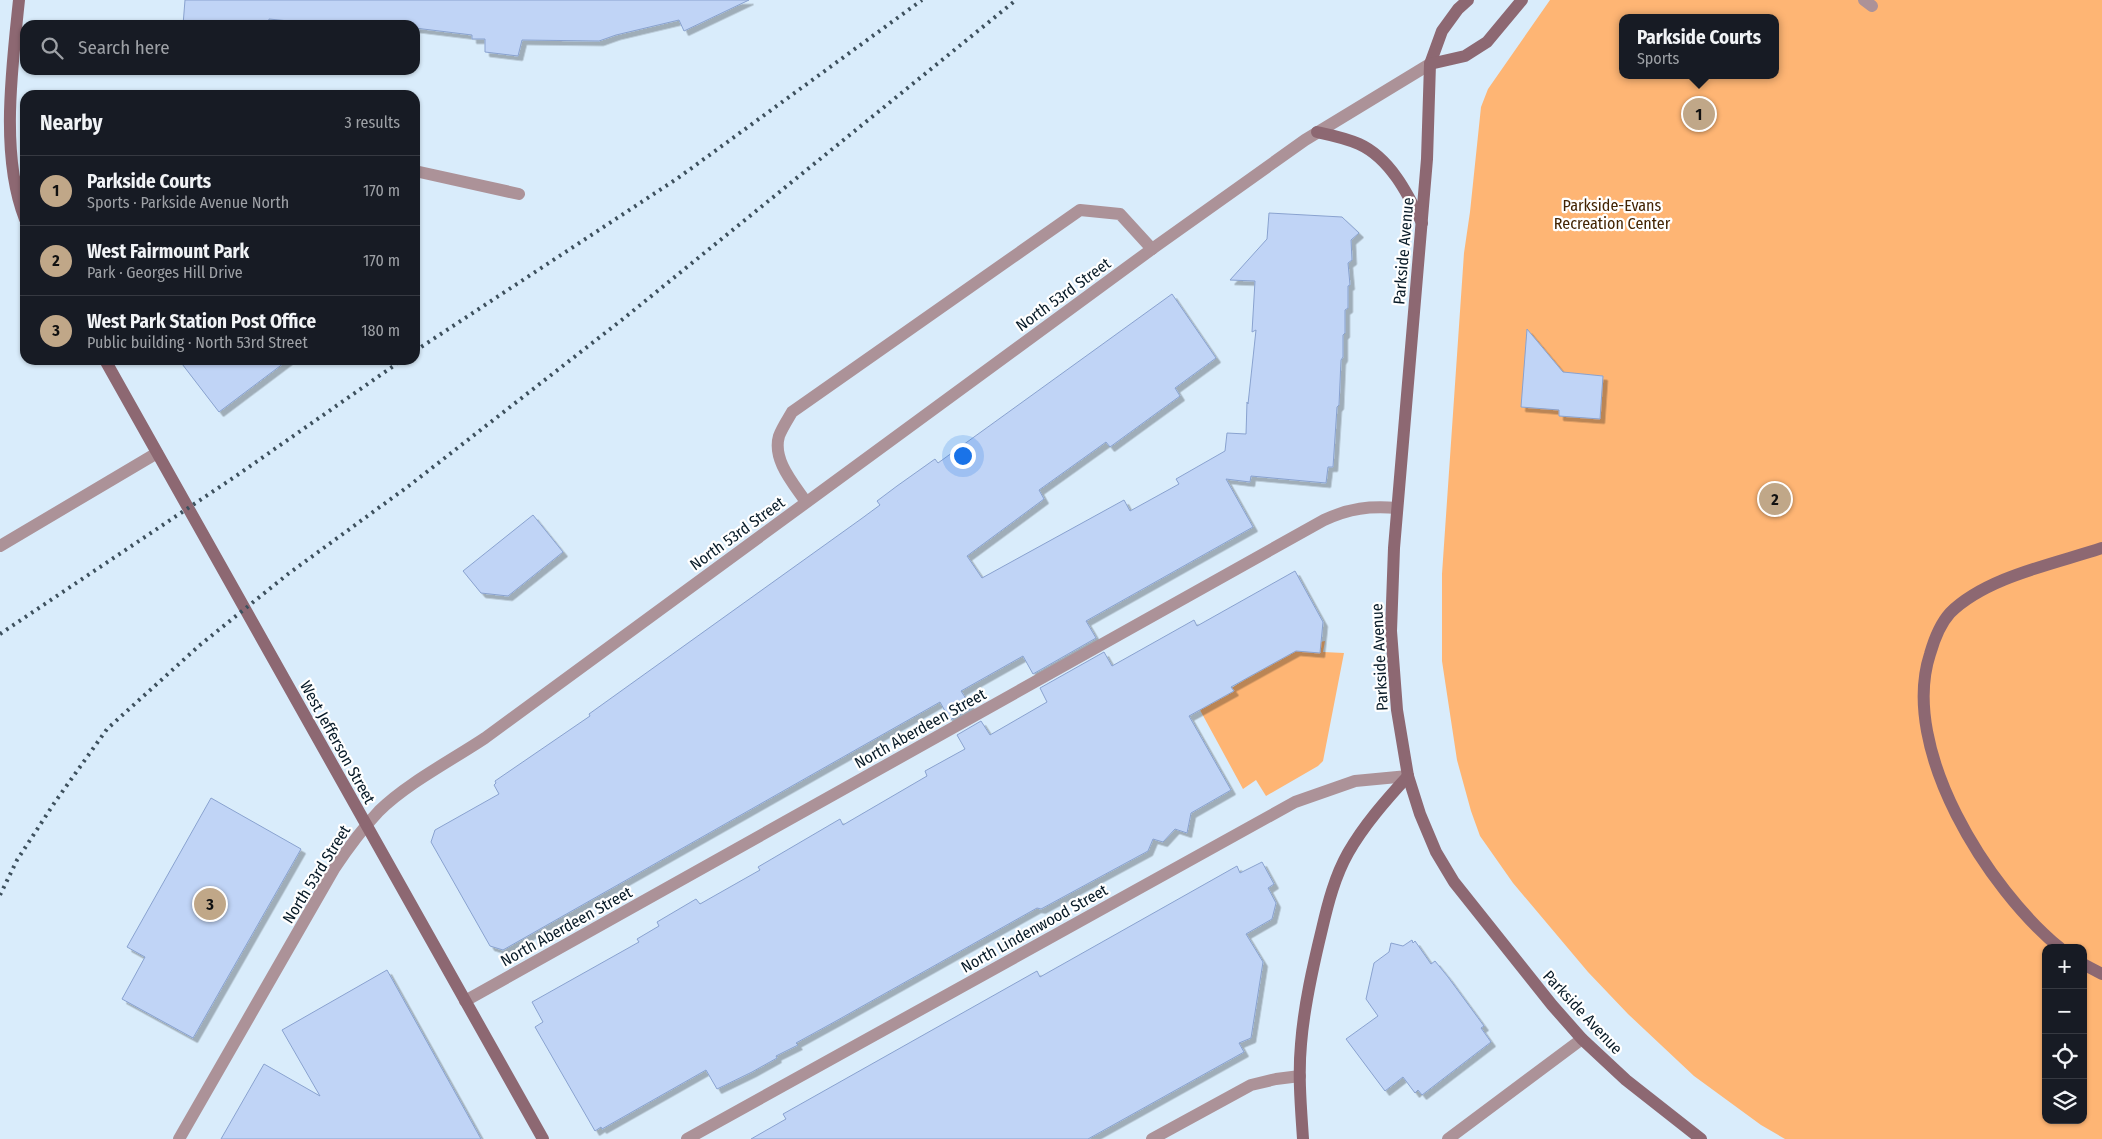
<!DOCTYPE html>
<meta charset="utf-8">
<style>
:root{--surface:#171b24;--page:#20242c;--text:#f1f3f6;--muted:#9ea1a6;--line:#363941;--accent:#c0a788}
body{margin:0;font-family:"Fira Sans Condensed",sans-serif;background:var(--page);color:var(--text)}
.controls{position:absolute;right:15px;bottom:15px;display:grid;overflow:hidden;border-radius:10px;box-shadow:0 1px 4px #0004}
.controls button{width:45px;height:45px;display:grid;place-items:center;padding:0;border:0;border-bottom:1px solid var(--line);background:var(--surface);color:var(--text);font:25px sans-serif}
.you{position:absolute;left:962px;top:455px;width:18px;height:18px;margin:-12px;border:4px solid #fff;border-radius:50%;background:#1a73e8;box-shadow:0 0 0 8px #1a73e833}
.badge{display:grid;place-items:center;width:32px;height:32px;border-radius:50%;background:var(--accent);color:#111;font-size:16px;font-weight:700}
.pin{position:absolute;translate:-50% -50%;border:2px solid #fff;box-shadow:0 1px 5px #0006}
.popup{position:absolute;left:1619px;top:14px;width:160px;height:65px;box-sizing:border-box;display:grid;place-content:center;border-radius:10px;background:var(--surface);filter:drop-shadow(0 1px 4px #0005);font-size:16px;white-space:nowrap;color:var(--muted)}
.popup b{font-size:19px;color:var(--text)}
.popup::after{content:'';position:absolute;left:50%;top:100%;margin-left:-10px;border:10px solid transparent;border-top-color:var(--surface)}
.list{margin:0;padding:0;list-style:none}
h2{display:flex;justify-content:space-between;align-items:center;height:65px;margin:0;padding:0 20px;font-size:21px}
h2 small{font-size:16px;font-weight:400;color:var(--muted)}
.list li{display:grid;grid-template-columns:32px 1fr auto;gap:15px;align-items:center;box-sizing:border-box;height:70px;padding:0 20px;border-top:1px solid var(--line)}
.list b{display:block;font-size:19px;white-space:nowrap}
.list p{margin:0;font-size:16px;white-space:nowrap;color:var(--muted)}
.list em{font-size:16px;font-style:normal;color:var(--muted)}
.icon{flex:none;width:28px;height:28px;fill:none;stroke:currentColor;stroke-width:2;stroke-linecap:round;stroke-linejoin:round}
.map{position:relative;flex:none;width:2102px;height:1139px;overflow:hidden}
.search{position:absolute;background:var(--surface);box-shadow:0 1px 4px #0004;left:20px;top:20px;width:400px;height:55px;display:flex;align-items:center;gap:12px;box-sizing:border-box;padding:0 18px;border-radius:15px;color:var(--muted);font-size:19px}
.panel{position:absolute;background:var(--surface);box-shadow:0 1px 4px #0004;left:20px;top:90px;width:400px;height:275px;border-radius:15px}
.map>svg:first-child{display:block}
.green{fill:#feb574;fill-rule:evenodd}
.building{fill:#c0d4f6;stroke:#89a2cf;filter:url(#shadow)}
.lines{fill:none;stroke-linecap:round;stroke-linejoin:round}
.lane{stroke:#ac9298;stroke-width:12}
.street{stroke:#ac9298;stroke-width:12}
.secondary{stroke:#8d6872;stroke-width:12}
.rail{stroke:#3d505d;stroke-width:4;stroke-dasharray:2.5 5;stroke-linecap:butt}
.labels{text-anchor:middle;stroke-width:4.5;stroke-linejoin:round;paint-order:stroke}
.park-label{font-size:16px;fill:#432403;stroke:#fff}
.street-label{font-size:16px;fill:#071a27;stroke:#fff}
</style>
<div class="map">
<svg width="2102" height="1139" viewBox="0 0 2102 1139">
<defs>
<filter id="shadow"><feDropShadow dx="4.5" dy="4.5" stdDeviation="0" flood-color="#0004"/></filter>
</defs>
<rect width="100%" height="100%" fill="#d9ecfb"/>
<g class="green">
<path d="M1550,0H2102V1139H1785L1761,1125L1694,1076L1628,1014L1588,972L1513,883L1480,836L1471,811L1457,760L1442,661V574L1464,253L1470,212L1481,107L1488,89ZM1623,18H1775V75H1623ZM2046,948H2083V1120H2046Z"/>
<polygon points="1325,641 1323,652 1344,653 1323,761 1318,766 1266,796 1256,780 1243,789 1200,710 1290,648"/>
</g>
<g class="building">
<polygon points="185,0 749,0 684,31 679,20 616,35 599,41 522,40 518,56 485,52 485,39 472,39 472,35 415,28 415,25 373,23 372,25 329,25 269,19 268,25 183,25"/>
<polygon points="1269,213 1342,217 1359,233 1351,240 1352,260 1348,263 1350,285 1348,286 1348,308 1345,310 1345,333 1343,335 1343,357 1341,360 1339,405 1337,407 1333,467 1328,467 1326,483 1251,476 1250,482 1226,479 1253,527 1086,621 1096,638 1033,674 1023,656 961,691 972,708 950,720 940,702 503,950 490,946 431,842 435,830 499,794 494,785 496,783 495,781 590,716 589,714 861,519 880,505 877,501 897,486 935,459 938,463 1172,294 1216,358 1175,388 1180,396 1110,447 1106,442 1060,475 1039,490 1044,499 967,556 982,578 1124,500 1130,511 1179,484 1176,479 1225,451 1227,433 1246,434 1247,402 1248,404 1256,330 1252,332 1255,281 1230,280 1267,239"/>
<polygon points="1527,329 1563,372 1603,376 1600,419 1559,416 1559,410 1521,407"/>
<polygon points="179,360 288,360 219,412"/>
<polygon points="533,515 563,552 508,596 481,593 463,571"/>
<polygon points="1295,571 1323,622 1320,653 1296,651 1231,687 1234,691 1189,716 1231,790 1191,813 1187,833 1175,829 1163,842 1153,839 1148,851 1041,909 1037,908 836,1021 796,1043 798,1045 776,1056 777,1058 752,1072 717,1089 706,1070 602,1129 601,1127 595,1131 535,1027 543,1022 532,1002 639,942 637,939 659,926 657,922 696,899 700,904 760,870 758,867 840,819 843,825 927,776 925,771 965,749 957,735 981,721 990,735 1047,702 1040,688 1104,652 1112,666 1194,620 1197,626"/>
<polygon points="211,798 301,849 193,1038 122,999 145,957 127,947"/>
<polygon points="1262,862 1274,884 1268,888 1276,903 1272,919 1246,934 1263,962 1251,1038 1239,1043 1244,1052 1088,1139 751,1139 786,1119 783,1114 1037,971 1040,977 1237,866 1240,873"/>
<polygon points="1412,940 1413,943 1415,941 1431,964 1435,961 1448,977 1484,1026 1481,1028 1491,1042 1422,1095 1418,1090 1415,1093 1403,1077 1385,1091 1346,1039 1378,1016 1366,999 1374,963 1389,952 1391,943 1403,946"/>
<polygon points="387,970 481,1139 221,1139 264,1064 320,1096 282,1030"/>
</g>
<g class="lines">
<g class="lane">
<polyline points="1864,0 1872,6"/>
<polyline points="415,171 519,194"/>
<path d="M806,502C794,484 772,460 779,436C782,428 788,419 792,412L1080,210L1120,214L1152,249"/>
<polyline points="0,546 157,453"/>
<polyline points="1448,1139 1582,1039"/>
</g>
<g class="street">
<path d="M465,1001L1324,520C1350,508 1369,506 1397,508"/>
<path d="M179,1139L334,869C348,848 362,829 379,811C406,784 452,760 485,738L1152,249L1305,140L1430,64"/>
<polyline points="687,1139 1295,802 1355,781 1408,776"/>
<polyline points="1152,1139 1251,1085 1276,1079 1300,1076"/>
</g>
<g class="secondary">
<path d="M19,0C12,68 0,156 25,219"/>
<polyline points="1468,0 1458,9 1442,31 1430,64 1427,159 1394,548 1391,631 1397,710 1408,776 1420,814 1436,852 1454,882 1552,1005 1582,1039 1626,1080 1701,1139"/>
<polyline points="1430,64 1465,56 1487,42 1522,0"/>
<path d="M1317,132C1331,135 1346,138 1359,144C1390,158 1408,194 1422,223"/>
<polyline points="105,360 543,1139"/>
<path d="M2060,948C1988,889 1899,749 1930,654C1934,640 1941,623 1950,613C1986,577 2054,564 2102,548"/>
<polyline points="2083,964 2102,974"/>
<path d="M1303,1139C1301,1108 1298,1076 1301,1044C1304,1005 1313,966 1322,929C1328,903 1335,876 1348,853C1364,825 1386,800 1408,776"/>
</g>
<g class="rail">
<polyline points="415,351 678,178 922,0"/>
<polyline points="0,634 236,476 402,360"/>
<polyline points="0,895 17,860 55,802 107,729 200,645 288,574 410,485 623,319 1016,0"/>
</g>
</g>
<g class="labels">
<g class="park-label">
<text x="1612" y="211">Parkside-Evans<tspan x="1612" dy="18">Recreation Center</tspan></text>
</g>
<g class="street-label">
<text transform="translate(1403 251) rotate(-85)" y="6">Parkside Avenue</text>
<text transform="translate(1063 294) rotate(-36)" y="6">North 53rd Street</text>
<text transform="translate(737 533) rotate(-36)" y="6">North 53rd Street</text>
<text transform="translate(1379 657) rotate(-93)" y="6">Parkside Avenue</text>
<text transform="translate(920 728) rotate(-29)" y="6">North Aberdeen Street</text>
<text transform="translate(338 742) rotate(61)" y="6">West Jefferson Street</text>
<text transform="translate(316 874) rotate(-58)" y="6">North 53rd Street</text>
<text transform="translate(566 926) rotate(-29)" y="6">North Aberdeen Street</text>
<text transform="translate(1034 928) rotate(-29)" y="6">North Lindenwood Street</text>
<text transform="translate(1583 1012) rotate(47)" y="6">Parkside Avenue</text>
</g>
</g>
</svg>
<div class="controls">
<button>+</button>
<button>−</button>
<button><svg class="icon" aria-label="locate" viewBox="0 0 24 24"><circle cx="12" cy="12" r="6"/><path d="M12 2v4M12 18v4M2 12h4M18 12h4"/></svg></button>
<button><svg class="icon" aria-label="layers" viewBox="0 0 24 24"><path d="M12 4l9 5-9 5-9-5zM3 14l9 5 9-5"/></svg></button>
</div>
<div class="you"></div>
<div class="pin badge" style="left:1699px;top:114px">1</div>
<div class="popup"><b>Parkside Courts</b>Sports</div>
<div class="pin badge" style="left:1775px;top:499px">2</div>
<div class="pin badge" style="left:210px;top:904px">3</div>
<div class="search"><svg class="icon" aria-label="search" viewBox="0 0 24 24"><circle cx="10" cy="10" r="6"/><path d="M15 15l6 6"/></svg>Search here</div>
<section class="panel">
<h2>Nearby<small>3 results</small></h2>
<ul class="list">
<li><span class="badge">1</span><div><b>Parkside Courts</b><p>Sports · Parkside Avenue North</p></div><em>170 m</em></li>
<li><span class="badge">2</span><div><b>West Fairmount Park</b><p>Park · Georges Hill Drive</p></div><em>170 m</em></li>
<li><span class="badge">3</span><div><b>West Park Station Post Office</b><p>Public building · North 53rd Street</p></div><em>180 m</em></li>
</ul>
</section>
</div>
